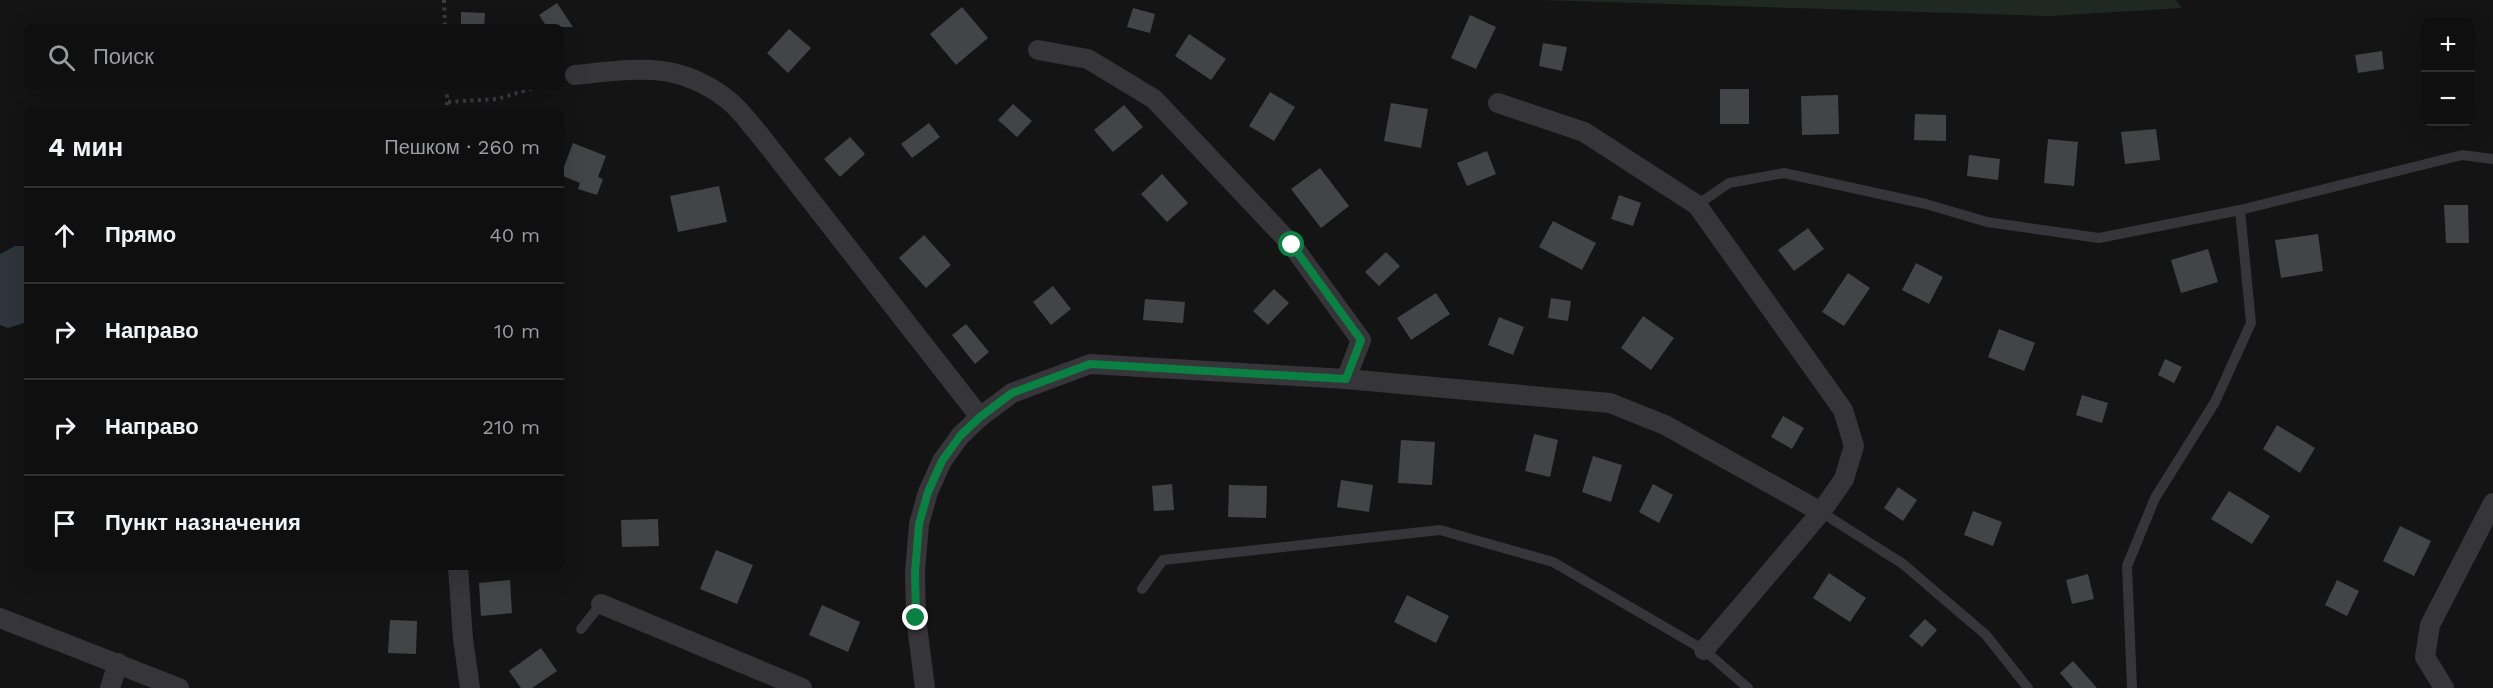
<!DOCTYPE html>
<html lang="ru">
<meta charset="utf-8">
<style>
:root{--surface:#0f0f10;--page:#181819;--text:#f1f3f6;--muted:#9b9c9f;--line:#2f2f30}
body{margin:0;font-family:"Work Sans",sans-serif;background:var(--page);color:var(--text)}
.controls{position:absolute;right:18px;top:18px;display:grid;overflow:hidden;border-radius:9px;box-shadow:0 6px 24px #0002}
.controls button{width:54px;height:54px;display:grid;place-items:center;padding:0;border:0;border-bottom:2px solid var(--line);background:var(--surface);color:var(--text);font:30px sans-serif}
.stop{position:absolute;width:18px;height:18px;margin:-14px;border:4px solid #0b8043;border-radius:50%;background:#fff}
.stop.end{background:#0b8043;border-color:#fff;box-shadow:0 2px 6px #0008}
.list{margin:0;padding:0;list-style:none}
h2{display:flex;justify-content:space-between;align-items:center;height:78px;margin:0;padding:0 24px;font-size:26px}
h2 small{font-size:20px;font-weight:400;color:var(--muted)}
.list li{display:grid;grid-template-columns:39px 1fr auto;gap:18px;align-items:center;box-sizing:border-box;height:96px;padding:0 24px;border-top:2px solid var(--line)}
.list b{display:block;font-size:22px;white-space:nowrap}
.list em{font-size:20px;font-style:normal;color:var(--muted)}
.icon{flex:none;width:33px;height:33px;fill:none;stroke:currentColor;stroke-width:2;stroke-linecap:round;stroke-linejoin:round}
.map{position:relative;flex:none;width:2493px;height:688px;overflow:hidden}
.search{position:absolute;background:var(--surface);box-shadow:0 6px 24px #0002;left:24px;top:24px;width:540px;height:66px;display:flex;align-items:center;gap:15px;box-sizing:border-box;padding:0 21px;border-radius:9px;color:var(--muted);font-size:22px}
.panel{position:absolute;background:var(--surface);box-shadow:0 6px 24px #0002;left:24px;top:108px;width:540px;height:462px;border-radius:9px}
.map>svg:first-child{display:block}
.green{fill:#202822}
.water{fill:#2e353d}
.building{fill:#434448}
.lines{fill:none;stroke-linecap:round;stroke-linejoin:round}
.path{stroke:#3b3c41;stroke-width:4;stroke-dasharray:3 4.5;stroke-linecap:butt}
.service{stroke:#35353a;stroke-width:10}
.minor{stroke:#35353a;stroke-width:20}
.route{stroke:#0b8043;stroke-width:8}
</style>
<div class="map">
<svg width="2493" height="688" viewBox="0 0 2493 688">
<rect width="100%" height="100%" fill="#141415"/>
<polygon class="green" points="1541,0 2176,0 2182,8 2049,16"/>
<polygon class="water" points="15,246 27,246 27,322 8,328 0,325 0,254"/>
<g class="building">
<polygon points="557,3 573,27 547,27 539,15"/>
<polygon points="962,7 988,38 956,65 930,34"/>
<polygon points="1133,8 1155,14 1150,33 1127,27"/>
<polygon points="461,12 485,13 484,27 461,27"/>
<polygon points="1470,15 1496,27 1476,69 1451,58"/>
<polygon points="789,29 811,48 788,73 767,53"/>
<polygon points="1189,34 1226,59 1211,80 1175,56"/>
<polygon points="1543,43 1567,47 1562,71 1539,66"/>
<polygon points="2382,51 2384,69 2358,73 2355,55"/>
<rect x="1720" y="89" width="29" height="35"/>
<polygon points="1270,92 1295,107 1274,141 1249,126"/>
<polygon points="1838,95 1839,134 1802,135 1801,96"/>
<polygon points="1391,103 1428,109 1421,148 1384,141"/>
<polygon points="1013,104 1032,121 1017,137 998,120"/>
<polygon points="1124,105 1143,127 1113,152 1094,130"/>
<polygon points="1915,114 1946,115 1946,141 1914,140"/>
<polygon points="929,123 940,137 912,158 901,144"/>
<polygon points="2156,129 2160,160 2125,164 2121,132"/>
<polygon points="850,137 865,154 840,177 824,159"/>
<polygon points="2048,139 2078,142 2074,186 2044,183"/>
<polygon points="573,143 606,156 598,177 603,179 597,195 578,189 580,183 561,175"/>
<polygon points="1487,151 1496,174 1467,186 1457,163"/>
<polygon points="1969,155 2000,159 1998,180 1967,176"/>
<polygon points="1320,168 1349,206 1321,228 1291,189"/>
<polygon points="1162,174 1188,203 1167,222 1141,194"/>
<polygon points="719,186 727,222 678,232 670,196"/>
<polygon points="1619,195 1641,203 1633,226 1611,219"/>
<polygon points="2444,205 2468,205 2469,243 2446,243"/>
<polygon points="1553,221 1596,243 1582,270 1539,247"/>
<polygon points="1808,228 1824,249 1794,271 1778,250"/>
<polygon points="2318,234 2323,271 2281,278 2275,240"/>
<polygon points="924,235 951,265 926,288 899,258"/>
<polygon points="2208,249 2218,282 2181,293 2171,260"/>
<polygon points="1386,252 1400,266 1379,286 1365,272"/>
<polygon points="1916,263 1943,277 1929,304 1902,290"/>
<polygon points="1848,273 1870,288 1844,326 1822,312"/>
<polygon points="1053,286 1071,309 1051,325 1033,302"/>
<polygon points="1274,289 1289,303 1268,325 1253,311"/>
<polygon points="1436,293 1450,314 1411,340 1397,318"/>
<polygon points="1551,298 1571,301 1568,321 1548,318"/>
<polygon points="1145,299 1185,302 1183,323 1143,320"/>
<polygon points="1643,316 1674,338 1651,370 1621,348"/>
<polygon points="1499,317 1524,327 1513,355 1488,345"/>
<polygon points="966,324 989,352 975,364 952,335"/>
<polygon points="1999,329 2035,343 2024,371 1988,357"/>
<polygon points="2165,359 2182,367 2174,383 2158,375"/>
<polygon points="2082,395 2108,403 2102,423 2076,415"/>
<polygon points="1783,416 1804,428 1792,449 1771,437"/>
<polygon points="2277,425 2315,448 2300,473 2263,449"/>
<polygon points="1534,434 1558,440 1550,477 1525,471"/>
<polygon points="1401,440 1435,442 1432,485 1398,483"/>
<polygon points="1593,456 1622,465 1611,502 1582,492"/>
<polygon points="1341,480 1373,485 1369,512 1337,507"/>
<polygon points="1172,484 1174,510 1154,511 1152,486"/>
<polygon points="1653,484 1673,495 1659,523 1639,512"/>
<polygon points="1229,485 1267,486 1266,518 1228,517"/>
<polygon points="1898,487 1917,500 1903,521 1884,508"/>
<polygon points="2229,491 2270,516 2252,544 2211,519"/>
<polygon points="1973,511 2002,522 1993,546 1964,535"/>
<polygon points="658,519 659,546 622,547 621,520"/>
<polygon points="2400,526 2431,541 2414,576 2383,561"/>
<polygon points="716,550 753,565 737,604 700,589"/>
<polygon points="1829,573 1866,598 1850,622 1813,598"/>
<polygon points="2088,574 2094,599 2072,604 2066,580"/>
<polygon points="510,580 512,613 481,616 479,583"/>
<polygon points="2337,580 2359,591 2347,616 2325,605"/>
<polygon points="1407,595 1449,616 1436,643 1394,622"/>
<polygon points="822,605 860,622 848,652 809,635"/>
<polygon points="1925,619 1937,630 1922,647 1909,636"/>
<polygon points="390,620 417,621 416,654 388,653"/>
<polygon points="541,648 557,671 532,688 521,688 509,671"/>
<polygon points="2073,661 2097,688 2073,688 2060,673"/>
</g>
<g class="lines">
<g class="path">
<polyline points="444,0 445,27"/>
<polyline points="447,87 447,111"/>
<polyline points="448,102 497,99 537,87"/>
</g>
<g class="service">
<polyline points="1697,205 1729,183 1784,173 1926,204 1987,222 2099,238 2240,210 2462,155 2493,159"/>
<polyline points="1821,512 1903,564 1986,635 2028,688"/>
<polyline points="1142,589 1163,560 1440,530 1553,562 1704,650 1748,688"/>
<polyline points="581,629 601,604"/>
<polyline points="2132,688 2127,566 2155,498 2215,402 2251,323 2240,210"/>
</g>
<g class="minor">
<polyline points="1038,50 1088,59 1154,99 1292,245 1361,340 1346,379"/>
<path d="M575,75C635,69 677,60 728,100C740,109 749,123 759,134L980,417"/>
<polyline points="1498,103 1584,132 1697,205 1843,410 1854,446 1844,479 1821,512 1704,650"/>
<polyline points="458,567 463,639 470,688"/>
<polyline points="601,604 802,688"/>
<polyline points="0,618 179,688"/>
<polyline points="110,688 118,663"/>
<polyline points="925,688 916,618 915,572 919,524 928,492 942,461 960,436 980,417 1012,393 1090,364 1346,379 1610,403 1665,425 1821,512"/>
<polyline points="2444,688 2425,657 2430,625 2493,503"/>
</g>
</g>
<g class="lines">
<polyline class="route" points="916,618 915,572 919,524 928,492 942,461 960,436 980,417 1012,393 1090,364 1346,379 1361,340 1292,245"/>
</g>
</svg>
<div class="controls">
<button>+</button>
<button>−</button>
</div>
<div class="stop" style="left:1292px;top:245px"></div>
<div class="stop end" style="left:916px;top:618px"></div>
<div class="search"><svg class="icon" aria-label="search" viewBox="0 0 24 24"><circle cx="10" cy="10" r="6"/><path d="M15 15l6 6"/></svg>Поиск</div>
<section class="panel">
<h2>4 мин<small>Пешком · 260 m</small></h2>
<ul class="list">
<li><svg class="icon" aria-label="ahead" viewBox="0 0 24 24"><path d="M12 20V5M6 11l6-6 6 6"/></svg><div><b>Прямо</b></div><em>40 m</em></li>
<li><svg class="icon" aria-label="right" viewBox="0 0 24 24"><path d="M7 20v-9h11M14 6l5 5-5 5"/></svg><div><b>Направо</b></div><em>10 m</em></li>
<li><svg class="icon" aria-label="right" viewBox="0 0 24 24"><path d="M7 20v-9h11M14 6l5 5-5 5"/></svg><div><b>Направо</b></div><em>210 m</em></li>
<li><svg class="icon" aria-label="arrive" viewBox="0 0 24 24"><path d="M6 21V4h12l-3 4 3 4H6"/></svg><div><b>Пункт назначения</b></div></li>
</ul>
</section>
</div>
